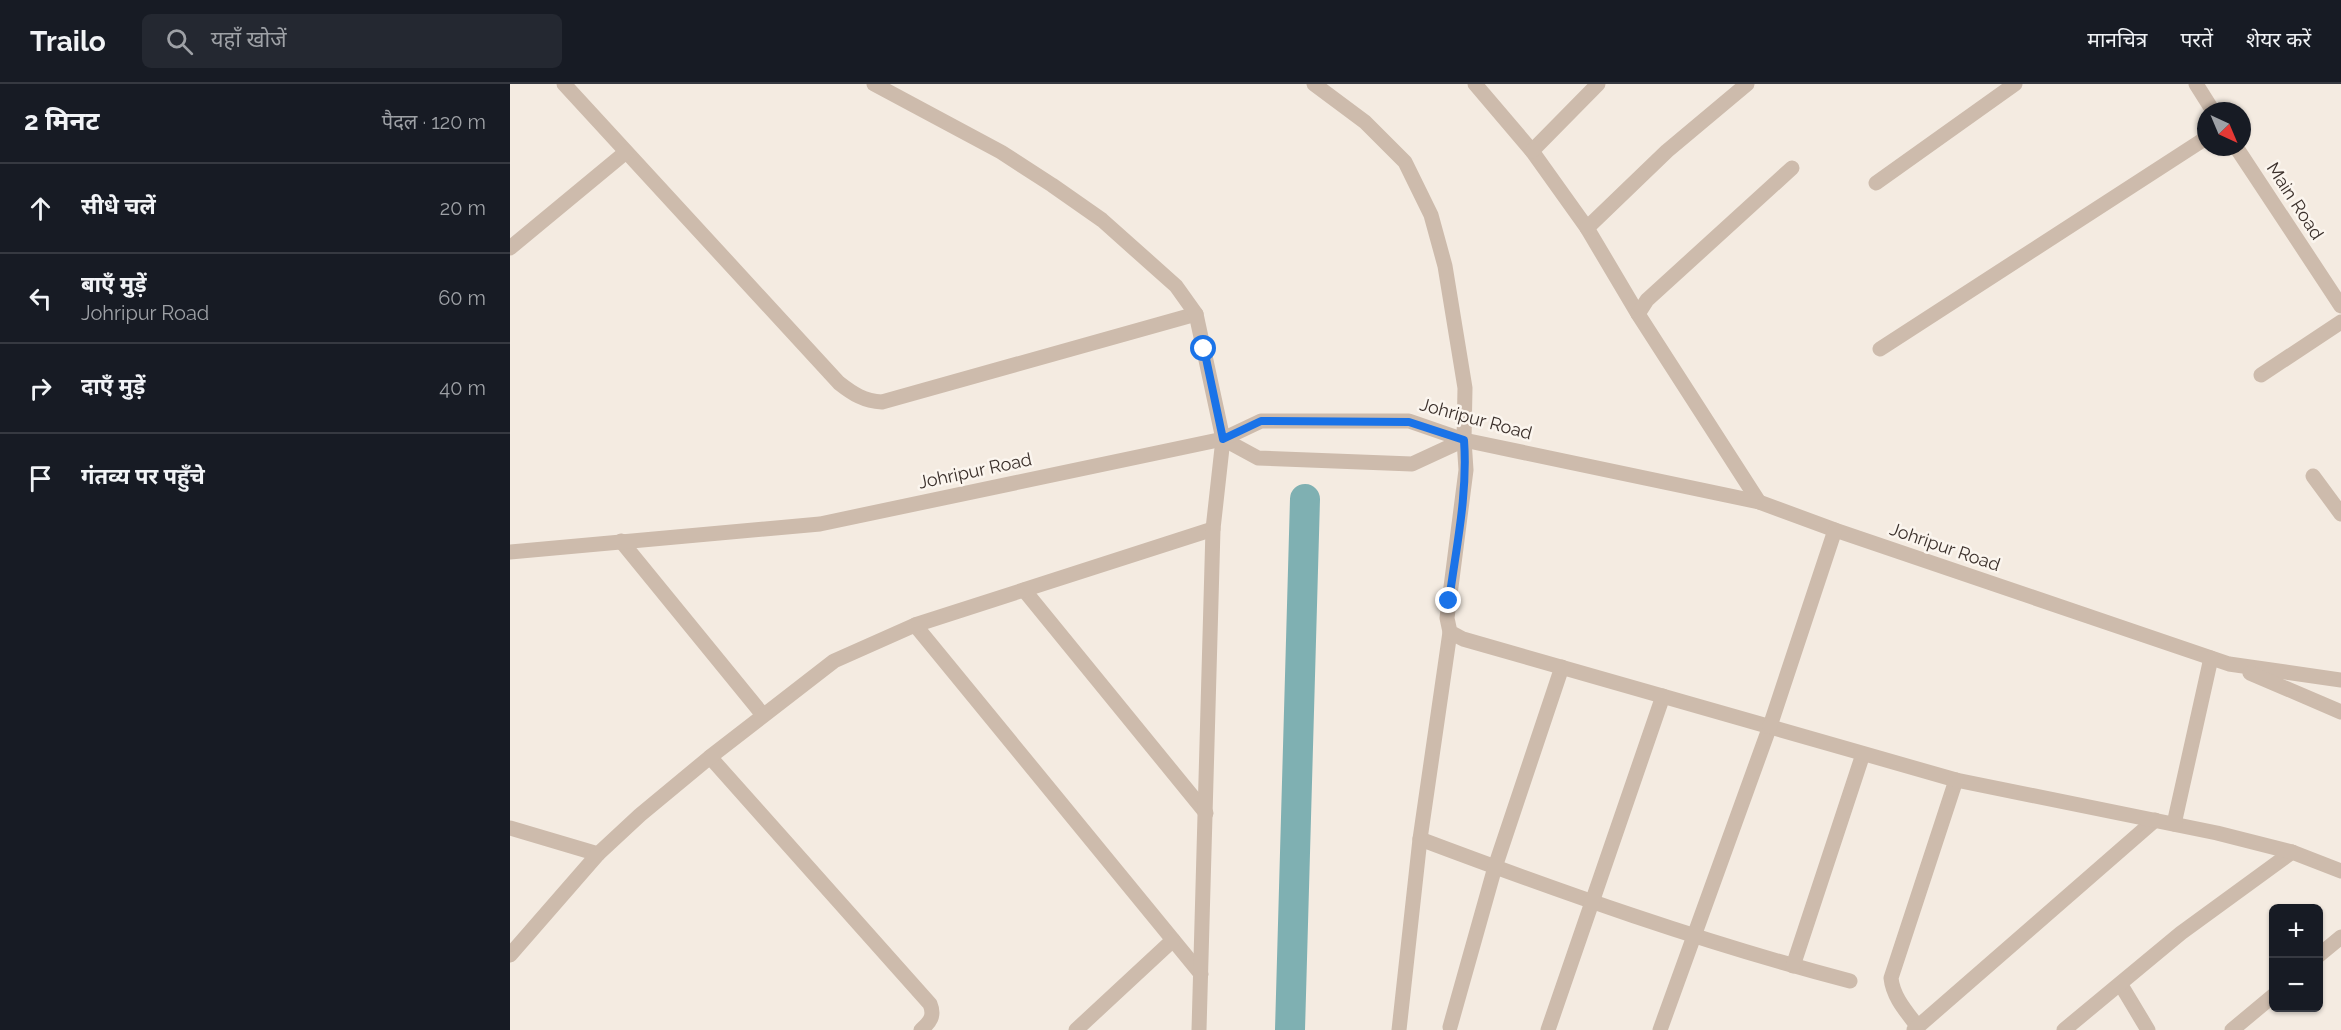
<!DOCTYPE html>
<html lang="hi">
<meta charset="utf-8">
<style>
:root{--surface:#171b24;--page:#242831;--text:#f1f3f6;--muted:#9ea1a6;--line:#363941}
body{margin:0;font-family:Raleway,"Noto Sans Devanagari",sans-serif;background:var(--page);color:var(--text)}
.controls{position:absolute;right:18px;bottom:18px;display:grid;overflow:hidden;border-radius:9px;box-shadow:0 2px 4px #0004}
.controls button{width:54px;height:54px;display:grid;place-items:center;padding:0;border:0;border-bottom:2px solid var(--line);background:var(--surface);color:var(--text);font:30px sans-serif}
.compass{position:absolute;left:1687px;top:18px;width:54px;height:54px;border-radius:50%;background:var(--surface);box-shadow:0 2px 4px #0004;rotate:136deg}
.stop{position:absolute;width:18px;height:18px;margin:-14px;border:4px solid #1a73e8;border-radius:50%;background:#fff}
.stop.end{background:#1a73e8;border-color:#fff;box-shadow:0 2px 6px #0008}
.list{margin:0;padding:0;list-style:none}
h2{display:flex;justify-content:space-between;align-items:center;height:78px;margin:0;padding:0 24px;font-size:26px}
h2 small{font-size:20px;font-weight:400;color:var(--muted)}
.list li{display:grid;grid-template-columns:39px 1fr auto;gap:18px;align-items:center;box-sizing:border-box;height:90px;padding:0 24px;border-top:2px solid var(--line)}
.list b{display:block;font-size:22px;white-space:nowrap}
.list p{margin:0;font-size:20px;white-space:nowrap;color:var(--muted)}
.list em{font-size:20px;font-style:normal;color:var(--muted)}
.icon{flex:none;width:33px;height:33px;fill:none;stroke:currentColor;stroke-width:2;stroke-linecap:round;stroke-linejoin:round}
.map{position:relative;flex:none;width:1831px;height:946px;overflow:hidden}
header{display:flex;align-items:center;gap:36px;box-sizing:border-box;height:84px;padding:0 30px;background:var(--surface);border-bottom:2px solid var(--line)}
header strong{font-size:28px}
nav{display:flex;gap:33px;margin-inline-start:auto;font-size:21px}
.search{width:420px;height:54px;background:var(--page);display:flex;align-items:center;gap:15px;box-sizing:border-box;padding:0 21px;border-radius:9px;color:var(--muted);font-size:22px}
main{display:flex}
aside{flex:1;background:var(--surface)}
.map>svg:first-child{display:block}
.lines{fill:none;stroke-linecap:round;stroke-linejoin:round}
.canal{stroke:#7fb0b2;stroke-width:30}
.minor{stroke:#cdbbac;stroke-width:15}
.tertiary{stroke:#cdbbac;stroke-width:15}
.route{stroke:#1a73e8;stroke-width:8}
.labels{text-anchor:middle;stroke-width:5;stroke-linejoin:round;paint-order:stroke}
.street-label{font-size:18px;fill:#3b302b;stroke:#fbf5ee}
</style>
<header>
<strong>Trailo</strong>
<div class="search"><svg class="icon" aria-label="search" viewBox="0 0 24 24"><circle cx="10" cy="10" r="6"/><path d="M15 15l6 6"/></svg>यहाँ खोजें</div>
<nav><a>मानचित्र</a><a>परतें</a><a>शेयर करें</a></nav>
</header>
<main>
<aside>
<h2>2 मिनट<small>पैदल · 120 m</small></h2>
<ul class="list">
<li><svg class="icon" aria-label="ahead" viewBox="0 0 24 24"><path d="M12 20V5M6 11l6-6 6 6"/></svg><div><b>सीधे चलें</b></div><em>20 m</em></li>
<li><svg class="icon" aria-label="left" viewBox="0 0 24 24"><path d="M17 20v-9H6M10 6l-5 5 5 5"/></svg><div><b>बाएँ मुड़ें</b><p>Johripur Road</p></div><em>60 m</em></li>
<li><svg class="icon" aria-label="right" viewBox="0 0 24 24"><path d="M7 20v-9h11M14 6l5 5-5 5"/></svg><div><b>दाएँ मुड़ें</b></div><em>40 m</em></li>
<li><svg class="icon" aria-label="arrive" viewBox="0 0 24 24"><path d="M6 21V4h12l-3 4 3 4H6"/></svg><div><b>गंतव्य पर पहुँचे</b></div></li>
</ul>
</aside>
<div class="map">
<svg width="1831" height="946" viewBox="0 0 1831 946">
<rect width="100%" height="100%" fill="#f4ebe1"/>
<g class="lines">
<polyline class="canal" points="780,946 795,415"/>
<g class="minor">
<path d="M54,0L329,299C343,310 354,317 372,318L686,230"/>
<polyline points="965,0 1022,67 1077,144 1128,230 1249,418"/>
<polyline points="1022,67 1088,0"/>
<polyline points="1366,99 1505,0"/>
<polyline points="1077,144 1157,67 1237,0"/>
<polyline points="0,164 116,68"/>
<polyline points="1128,230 1137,216 1282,84"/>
<polyline points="1370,265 1696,54"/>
<polyline points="1751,291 1831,238"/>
<polyline points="1803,392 1831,430"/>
<polyline points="111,457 253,631"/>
<polyline points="514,506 696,729"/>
<polyline points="405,541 691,890"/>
<path d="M200,673L420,920C425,932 420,938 411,946"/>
<polyline points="0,744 88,770"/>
<path d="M910,755C1051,808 1194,859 1340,897"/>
<polyline points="0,871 88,770 130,731 200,673 324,577 405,541 703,445"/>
<polyline points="1808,872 1831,853"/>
<polyline points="1283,882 1353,670"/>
<polyline points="1611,901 1638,946"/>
<polyline points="940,943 985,783 1052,583"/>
<path d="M1408,943C1396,927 1383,913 1381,894L1446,696"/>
<polyline points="566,946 663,856"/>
<polyline points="689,946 703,445 713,355"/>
<polyline points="889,946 910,755 940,548"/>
<polyline points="1038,946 1153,612"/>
<polyline points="1150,946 1260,642"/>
<polyline points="1404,946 1645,736"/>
<polyline points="1554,946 1671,849 1782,768"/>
<polyline points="1722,946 1764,911"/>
</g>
<g class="tertiary">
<polyline points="364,0 491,68 542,101 592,136 666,202 686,230 713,355 748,374 902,380 954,356"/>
<polyline points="804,0 855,38 895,78 921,131 935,182 955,304 954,356 956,386 937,534 940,548 953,555 1446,696 1707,749 1782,768 1831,787"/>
<polyline points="1686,0 1703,27"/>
<polyline points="1726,63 1831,222"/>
<polyline points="0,468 310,440 713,355 751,337 899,337 954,356 1249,418 1325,446 1719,580 1831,596"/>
<polyline points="1740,589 1831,628"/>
<polyline points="1260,642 1325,446"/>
<polyline points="1664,740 1701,574"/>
</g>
</g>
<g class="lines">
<path class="route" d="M694,265L713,355L751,337L899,338L954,356C958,410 946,464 939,517"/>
</g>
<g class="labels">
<g class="street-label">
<text transform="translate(1785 117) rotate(57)" y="6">Main Road</text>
<text transform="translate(966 335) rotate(15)" y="6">Johripur Road</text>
<text transform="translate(465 387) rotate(-12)" y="6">Johripur Road</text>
<text transform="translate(1435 463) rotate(19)" y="6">Johripur Road</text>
</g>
</g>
</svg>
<div class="controls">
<button>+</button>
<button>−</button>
</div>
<svg class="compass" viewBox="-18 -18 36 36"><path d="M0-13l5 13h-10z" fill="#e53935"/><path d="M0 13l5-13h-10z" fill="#9ea1a6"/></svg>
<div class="stop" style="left:694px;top:265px"></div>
<div class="stop end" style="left:939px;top:517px"></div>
</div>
</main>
